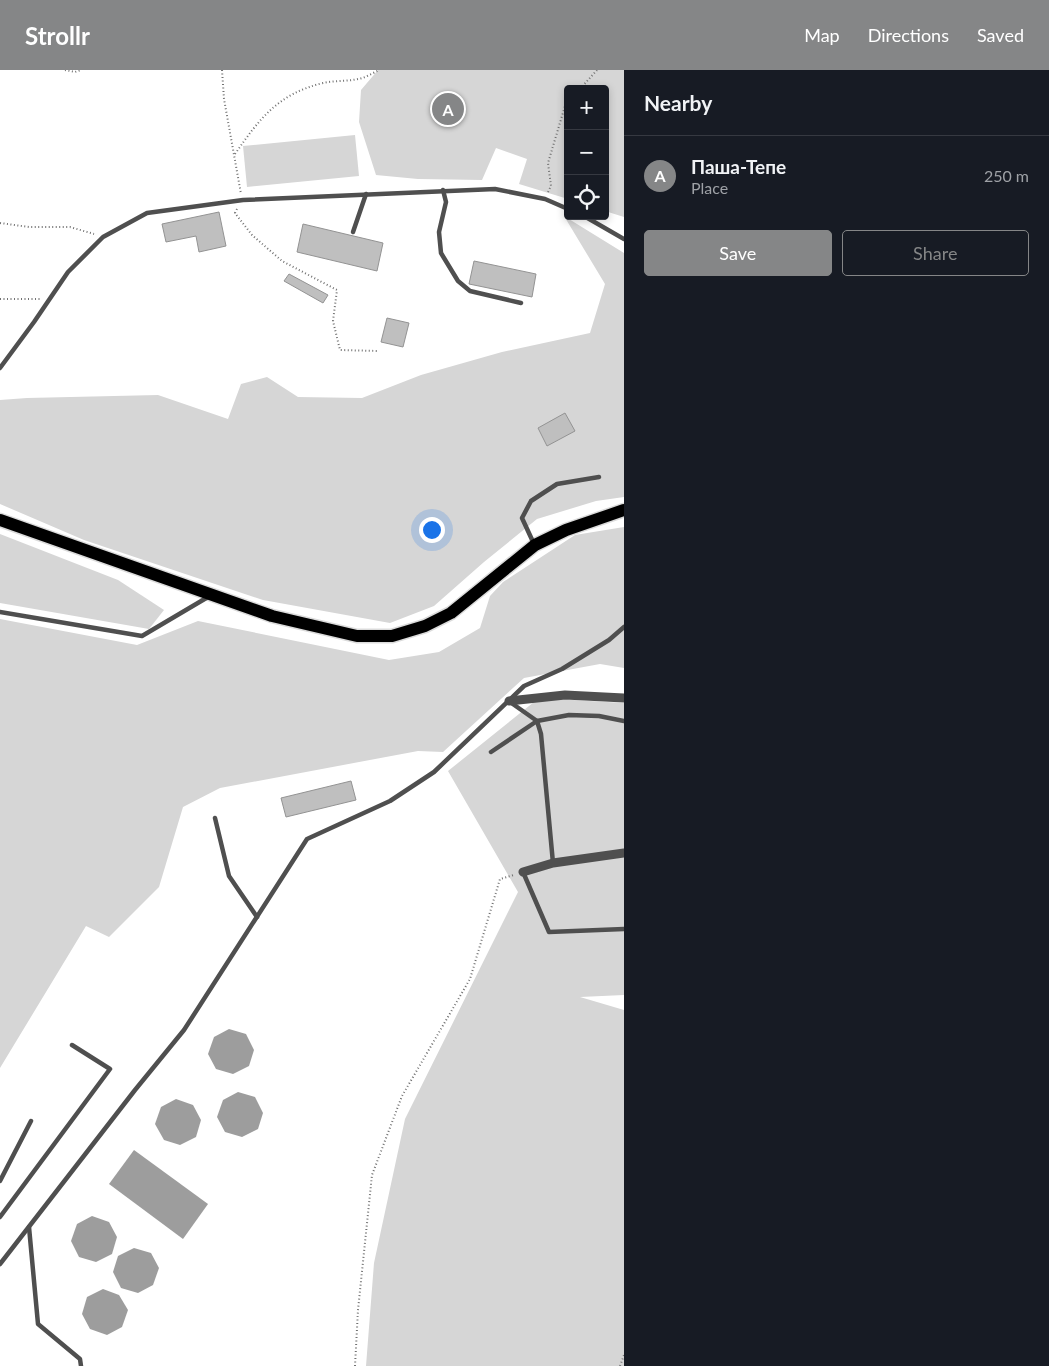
<!DOCTYPE html>
<meta charset="utf-8">
<style>
:root{--surface:#171b24;--page:#20242c;--text:#f1f3f6;--muted:#9ea1a6;--line:#363941;--accent:#858687}
body{margin:0;font-family:Lato,sans-serif;background:var(--page);color:var(--text)}
.controls{position:absolute;right:15px;top:15px;display:grid;overflow:hidden;border-radius:5px;box-shadow:0 2px 8px #0003}
.controls button{width:45px;height:45px;display:grid;place-items:center;padding:0;border:0;border-bottom:1px solid var(--line);background:var(--surface);color:var(--text);font:25px sans-serif}
.you{position:absolute;left:431px;top:459px;width:18px;height:18px;margin:-12px;border:4px solid #fff;border-radius:50%;background:#1a73e8;box-shadow:0 0 0 8px #1a73e833}
.badge{display:grid;place-items:center;width:32px;height:32px;border-radius:50%;background:var(--accent);color:#fff;font-size:16px;font-weight:700}
.pin{position:absolute;translate:-50% -50%;border:2px solid #fff;box-shadow:0 1px 5px #0006}
.list{margin:0;padding:0;list-style:none}
h2{display:flex;justify-content:space-between;align-items:center;height:65px;margin:0;padding:0 20px;font-size:21px}
h2 small{font-size:16px;font-weight:400;color:var(--muted)}
.list li{display:grid;grid-template-columns:32px 1fr auto;gap:15px;align-items:center;box-sizing:border-box;height:80px;padding:0 20px;border-top:1px solid var(--line)}
.list b{display:block;font-size:19px;white-space:nowrap}
.list p{margin:0;font-size:16px;white-space:nowrap;color:var(--muted)}
.list em{font-size:16px;font-style:normal;color:var(--muted)}
.actions{display:flex;gap:10px;padding:15px 20px}
.actions a{flex:1;padding:11px 0;border:1px solid var(--accent);border-radius:5px;text-align:center;font-size:18px;color:var(--accent)}
.actions .main{background:var(--accent);color:#fff}
.icon{flex:none;width:28px;height:28px;fill:none;stroke:currentColor;stroke-width:2;stroke-linecap:round;stroke-linejoin:round}
.map{position:relative;flex:none;width:624px;height:1296px;overflow:hidden}
header{display:flex;align-items:center;gap:30px;box-sizing:border-box;height:70px;padding:0 25px;background:var(--accent);color:#fff}
header strong{font-size:24px}
nav{display:flex;gap:28px;margin-inline-start:auto;font-size:18px}
main{display:flex}
aside{flex:1;background:var(--surface)}
.map>svg:first-child{display:block}
.green{fill:#d6d6d6}
.water{fill:#9d9d9d}
.building{fill:#bfbfbf;stroke:#939393}
.lines{fill:none;stroke-linecap:round;stroke-linejoin:round}
.primary-casing{stroke:#dbdbdb;stroke-width:15}
.path{stroke:#717171;stroke-width:2;stroke-dasharray:1 2.5;stroke-linecap:butt}
.lane{stroke:#4f4f4f;stroke-width:4.5}
.street{stroke:#4f4f4f;stroke-width:9}
.primary{stroke:#000;stroke-width:12}
</style>
<header>
<strong>Strollr</strong>
<nav><a>Map</a><a>Directions</a><a>Saved</a></nav>
</header>
<main>
<div class="map">
<svg width="624" height="1296" viewBox="0 0 624 1296">
<rect width="100%" height="100%" fill="#fff"/>
<g class="green">
<polygon points="378,0 624,0 624,147 605,141 605,19 568,19 568,129 519,114 527,89 496,78 482,110 418,109 376,105 359,52 361,20"/>
<polygon points="355,65 359,106 247,117 243,76"/>
<polygon points="564,146 624,183 624,427 596,431 537,449 484,492 434,536 390,553 263,530 84,470 0,434 0,330 27,328 158,325 228,349 241,314 267,307 298,327 362,328 421,305 502,282 590,263 605,214"/>
<polygon points="624,457 624,598 600,594 524,608 443,682 418,681 220,718 183,737 159,817 109,867 86,856 0,998 0,549 137,575 198,551 389,590 439,582 480,558 490,526 503,512 575,465"/>
<polygon points="0,464 118,510 164,540 149,559 0,533"/>
<polygon points="539,628 624,633 624,925 580,927 624,940 624,1296 366,1296 374,1193 405,1049 518,822 448,701"/>
</g>
<g class="water">
<polygon points="229,959 246,964 254,980 249,996 233,1004 216,999 208,984 214,967"/>
<polygon points="238,1022 255,1027 263,1043 258,1059 242,1067 225,1062 217,1047 223,1030"/>
<polygon points="176,1029 193,1035 201,1050 196,1067 180,1075 164,1070 155,1054 161,1037"/>
<polygon points="134,1080 208,1134 183,1169 109,1114"/>
<polygon points="92,1146 109,1152 117,1167 112,1184 96,1192 79,1187 71,1171 77,1154"/>
<polygon points="134,1178 151,1183 159,1198 153,1215 138,1223 121,1218 113,1202 118,1186"/>
<polygon points="103,1219 119,1225 128,1240 122,1257 107,1265 90,1259 82,1244 87,1227"/>
</g>
<g class="building">
<polygon points="219,142 226,176 199,182 196,166 166,172 162,154"/>
<polygon points="303,154 383,173 377,201 297,182"/>
<polygon points="474,191 536,204 532,227 469,214"/>
<polygon points="289,204 328,225 323,233 284,211"/>
<polygon points="387,248 409,253 403,277 381,272"/>
<polygon points="565,343 575,361 547,376 538,358"/>
<polygon points="351,711 356,730 286,747 281,728"/>
</g>
<g class="lines">
<g class="primary-casing">
<polyline id="primary" points="0,450 272,546 357,566 392,566 425,556 451,543 535,475 566,460 624,440"/>
</g>
<g class="path">
<polyline points="65,0 75,2 81,0"/>
<polyline points="222,0 224,29 241,124"/>
<polyline points="580,19 597,0"/>
<path d="M235,84C260,48 278,24 323,13C337,10 352,12 365,7C370,5 375,2 379,0"/>
<polyline points="548,122 551,116 548,93 565,36 568,33"/>
<polyline points="237,139 235,143 252,165 282,191 337,220 333,251 340,280 378,281"/>
<polyline points="0,153 29,157 70,157 94,164"/>
<polyline points="0,229 40,229"/>
<polyline points="355,1296 358,1240 372,1105 402,1026 470,909 500,809 514,805"/>
<polyline points="620,1296 624,1285"/>
</g>
<g class="lane">
<polyline points="443,120 446,132 439,162 441,183 458,211 470,221 521,233"/>
<polyline points="584,146 624,169"/>
<polyline points="353,162 366,124"/>
<polyline points="0,298 34,252 68,202 103,167 147,143 243,130 495,119 545,129 568,139"/>
<polyline points="534,474 522,448 531,431 557,414 599,407"/>
<polyline points="0,542 142,566 208,527"/>
<polyline points="510,632 537,651 569,645 599,646 624,651"/>
<polyline points="491,682 537,651 541,664 553,793"/>
<polyline points="215,748 229,806 257,847"/>
<polyline points="523,802 549,862 624,859"/>
<polyline points="0,1111 31,1051"/>
<polyline points="0,1147 110,999 72,975"/>
<polyline points="29,1157 38,1254 80,1289 81,1296"/>
<polyline points="0,1194 135,1020 184,960 307,769 390,731 434,702 524,616 562,599 609,570 624,557"/>
</g>
<g class="street">
<polyline points="509,631 565,625 624,628"/>
<polyline points="523,802 553,793 624,783"/>
</g>
<use href="#primary" class="primary"/>
</g>
</svg>
<div class="controls">
<button>+</button>
<button>−</button>
<button><svg class="icon" aria-label="locate" viewBox="0 0 24 24"><circle cx="12" cy="12" r="6"/><path d="M12 2v4M12 18v4M2 12h4M18 12h4"/></svg></button>
</div>
<div class="you"></div>
<div class="pin badge" style="left:448px;top:39px">A</div>
</div>
<aside>
<h2>Nearby<small></small></h2>
<ul class="list">
<li><span class="badge">A</span><div><b>Паша-Тепе</b><p>Place</p></div><em>250 m</em></li>
</ul>
<div class="actions"><a class="main">Save</a><a>Share</a></div>
</aside>
</main>
